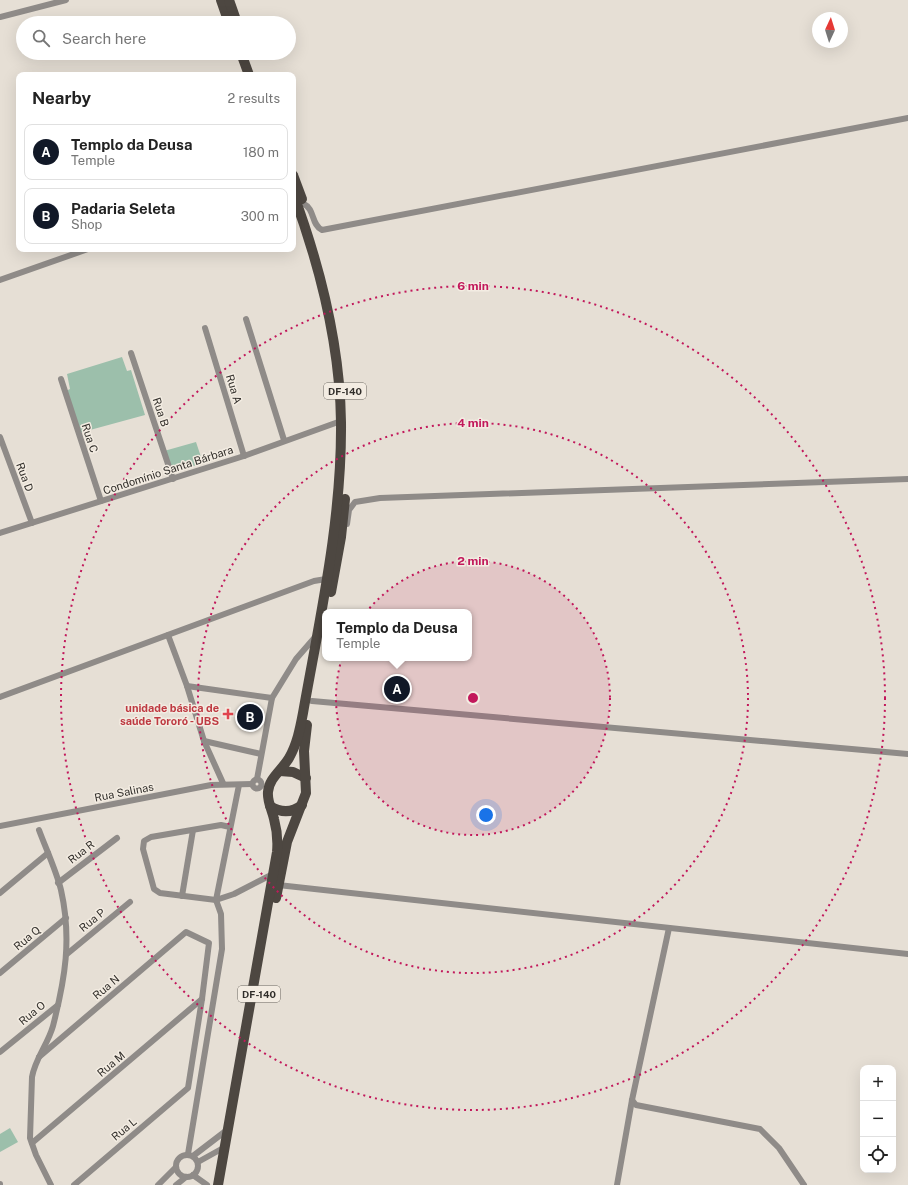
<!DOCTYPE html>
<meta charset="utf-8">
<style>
:root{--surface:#fff;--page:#f6f6f6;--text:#222;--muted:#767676;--line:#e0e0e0;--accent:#111827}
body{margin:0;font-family:"Public Sans",sans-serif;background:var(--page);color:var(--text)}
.controls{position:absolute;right:12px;bottom:12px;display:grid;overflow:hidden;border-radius:8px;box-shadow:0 4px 16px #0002}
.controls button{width:36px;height:36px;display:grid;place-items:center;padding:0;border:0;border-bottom:1px solid var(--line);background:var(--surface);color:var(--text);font:20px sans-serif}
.compass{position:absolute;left:812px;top:12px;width:36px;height:36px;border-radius:50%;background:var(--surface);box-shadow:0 4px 16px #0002;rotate:4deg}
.you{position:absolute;left:486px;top:815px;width:14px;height:14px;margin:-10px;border:3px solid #fff;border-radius:50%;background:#1a73e8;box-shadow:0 0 0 6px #1a73e833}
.badge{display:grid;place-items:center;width:26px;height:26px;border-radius:50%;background:var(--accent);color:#fff;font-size:13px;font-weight:700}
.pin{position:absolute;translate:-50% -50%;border:2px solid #fff;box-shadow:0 1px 4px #0006}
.popup{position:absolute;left:322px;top:609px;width:150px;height:52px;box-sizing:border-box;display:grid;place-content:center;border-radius:8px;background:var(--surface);filter:drop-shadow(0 1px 3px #0005);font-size:13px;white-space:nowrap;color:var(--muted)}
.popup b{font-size:15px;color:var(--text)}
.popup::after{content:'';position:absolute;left:50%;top:100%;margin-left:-8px;border:8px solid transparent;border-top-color:var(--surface)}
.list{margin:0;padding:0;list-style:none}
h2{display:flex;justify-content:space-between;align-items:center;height:52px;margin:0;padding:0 16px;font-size:17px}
h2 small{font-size:13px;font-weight:400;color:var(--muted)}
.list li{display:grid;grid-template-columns:26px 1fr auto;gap:12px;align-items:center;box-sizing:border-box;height:56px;margin:0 8px 8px;padding:0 8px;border:1px solid var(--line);border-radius:8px}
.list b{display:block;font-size:15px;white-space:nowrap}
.list p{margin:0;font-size:13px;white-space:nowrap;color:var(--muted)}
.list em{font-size:13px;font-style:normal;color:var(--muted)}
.icon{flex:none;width:22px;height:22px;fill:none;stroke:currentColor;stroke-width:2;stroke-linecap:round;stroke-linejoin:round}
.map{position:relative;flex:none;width:908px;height:1185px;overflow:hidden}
.search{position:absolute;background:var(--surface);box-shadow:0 4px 16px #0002;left:16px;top:16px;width:280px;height:44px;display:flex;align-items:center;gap:10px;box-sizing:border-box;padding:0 14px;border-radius:22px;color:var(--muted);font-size:15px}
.panel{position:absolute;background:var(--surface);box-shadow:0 4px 16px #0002;left:16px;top:72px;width:280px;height:180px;border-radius:8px}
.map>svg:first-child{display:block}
.green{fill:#9cbfab}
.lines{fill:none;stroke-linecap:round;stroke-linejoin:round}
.minor{stroke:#8f8b88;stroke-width:6}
.primary{stroke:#4d4741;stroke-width:10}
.ring{fill:none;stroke:#c2185b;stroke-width:2;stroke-dasharray:2 4}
.health-dot{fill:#e0444e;stroke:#f3ece2;stroke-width:1.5}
.labels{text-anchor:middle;stroke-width:3;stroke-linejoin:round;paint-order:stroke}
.shield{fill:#f3ece2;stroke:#6b6761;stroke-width:1}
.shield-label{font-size:10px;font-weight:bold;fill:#312e2a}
.street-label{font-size:11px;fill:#312e2a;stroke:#f3ece2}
.health-label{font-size:11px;font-weight:bold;fill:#be3a42;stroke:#f3ece2;text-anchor:end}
.centre{fill:#c2185b;stroke:#f3ece2;stroke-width:2}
.ring-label{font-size:12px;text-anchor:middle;font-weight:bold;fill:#c2185b;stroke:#f3ece2;stroke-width:3;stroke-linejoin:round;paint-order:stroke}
</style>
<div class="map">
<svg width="908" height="1185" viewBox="0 0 908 1185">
<rect width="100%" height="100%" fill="#e6dfd5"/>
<g class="green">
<polygon points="122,357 127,371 131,370 145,415 79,433 66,391 70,389 67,374"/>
<polygon points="196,442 203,463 172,473 164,451"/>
<polygon points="10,1128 18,1142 0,1152 0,1134"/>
</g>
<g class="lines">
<g class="minor">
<polyline points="0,17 66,0"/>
<path d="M304,204C315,209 311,225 322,230L908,118"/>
<polyline points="0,280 88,249"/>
<polyline points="246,319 284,440"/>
<polyline points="205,328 244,456"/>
<polyline points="131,353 173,479"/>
<polyline points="61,379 101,501"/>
<polyline points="0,437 32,523"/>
<polyline points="347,524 349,510 355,502 380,498 908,479"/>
<polyline points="0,533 244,456 341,421"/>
<polyline points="168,635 187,686 204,741 223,783"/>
<polyline points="187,686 272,698"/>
<polyline points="0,697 314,581 326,579"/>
<polyline points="312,701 908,754"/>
<polyline points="204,741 261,754"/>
<polyline points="257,779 272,698 296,659 316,636"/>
<circle cx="257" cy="784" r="4.5"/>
<polyline points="0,826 211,785 252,784"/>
<polyline points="230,827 221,825 151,837 144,841 143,849 154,889 160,893 216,900 234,894 273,874"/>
<path d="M39,830C46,849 56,870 61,890C72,939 65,979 53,1026C48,1044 35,1059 32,1077L30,1138L36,1155L51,1185"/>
<polyline points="58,883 117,838"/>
<polyline points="278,885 908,954"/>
<polyline points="0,893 48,853"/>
<polyline points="182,896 193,830"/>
<polyline points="67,954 130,902"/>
<polyline points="0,973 66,918"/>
<polyline points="0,1052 58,1005"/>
<polyline points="39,1057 186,932 209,943 202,999 188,1088 74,1185"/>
<polyline points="632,1100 636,1105 760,1129 779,1148 804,1185"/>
<polyline points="32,1143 202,999"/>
<polyline points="188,1154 222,949 221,914 216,900 239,785"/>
<circle cx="187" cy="1166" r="11"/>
<polyline points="193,1156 227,1130"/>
<polyline points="198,1162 225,1147"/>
<polyline points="193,1175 207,1185"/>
<polyline points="0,1184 0,1185"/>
<polyline points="158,1185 176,1167"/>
<polyline points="176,1185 186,1177"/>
<polyline points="617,1185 632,1100 669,928"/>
</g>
<g class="primary">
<polyline points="221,0 229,23"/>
<polyline points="229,0 237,23"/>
<polyline points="241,53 249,75"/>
<polyline points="293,175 302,199"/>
<polyline points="331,592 341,537 345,499"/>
<polyline points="280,771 293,772 306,778"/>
<path d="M270,806C281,813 292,813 302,805"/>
<polyline points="276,898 287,842 306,793 304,751 307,725"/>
<path d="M218,1185L277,852C278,841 277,830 274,819C272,810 267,801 268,792C269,778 282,770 289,758C297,744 300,729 303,713C320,617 342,520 341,422C340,344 320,266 293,193"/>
</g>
</g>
<circle cx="473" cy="698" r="137" fill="#c2185b" fill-opacity=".12"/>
<g class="ring">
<circle cx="473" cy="698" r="137"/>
<circle cx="473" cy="698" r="275"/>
<circle cx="473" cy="698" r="412"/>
</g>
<path class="health-dot" d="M226 708h4v4h4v4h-4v4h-4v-4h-4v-4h4z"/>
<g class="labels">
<g class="shield">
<rect x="324" y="383" width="42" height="16" rx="3"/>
<rect x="238" y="986" width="42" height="16" rx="3"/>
</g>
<g class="shield-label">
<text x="345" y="395">DF-140</text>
<text x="259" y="998">DF-140</text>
</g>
<g class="street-label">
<text transform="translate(234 389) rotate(73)" y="4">Rua A</text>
<text transform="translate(161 412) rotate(72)" y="4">Rua B</text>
<text transform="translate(90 438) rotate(72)" y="4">Rua C</text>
<text transform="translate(168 470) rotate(-18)" y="4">Condomínio Santa Bárbara</text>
<text transform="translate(25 477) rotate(70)" y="4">Rua D</text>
<text transform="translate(124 792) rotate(-11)" y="4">Rua Salinas</text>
<text transform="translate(81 852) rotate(-38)" y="4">Rua R</text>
<text transform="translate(92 920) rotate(-39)" y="4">Rua P</text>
<text transform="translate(27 938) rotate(-40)" y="4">Rua Q</text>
<text transform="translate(106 987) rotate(-40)" y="4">Rua N</text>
<text transform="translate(32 1013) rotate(-39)" y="4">Rua O</text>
<text transform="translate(111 1064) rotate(-40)" y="4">Rua M</text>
<text transform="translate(124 1129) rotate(-40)" y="4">Rua L</text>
</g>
<g class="health-label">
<text x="219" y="712">unidade básica de<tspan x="219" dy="13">saúde Tororó - UBS</tspan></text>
</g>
</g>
<circle cx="473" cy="698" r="6" class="centre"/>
<g class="ring-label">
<text x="473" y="290">6 min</text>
<text x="473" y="427">4 min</text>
<text x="473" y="565">2 min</text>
</g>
</svg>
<div class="controls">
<button>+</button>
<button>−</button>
<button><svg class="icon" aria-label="locate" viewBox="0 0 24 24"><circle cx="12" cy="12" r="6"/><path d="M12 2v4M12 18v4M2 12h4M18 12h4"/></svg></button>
</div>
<svg class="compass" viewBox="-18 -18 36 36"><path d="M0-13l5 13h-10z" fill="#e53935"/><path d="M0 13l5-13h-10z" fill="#767676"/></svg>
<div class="you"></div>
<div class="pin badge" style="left:397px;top:689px">A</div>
<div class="popup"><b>Templo da Deusa</b>Temple</div>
<div class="pin badge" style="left:250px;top:717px">B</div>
<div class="search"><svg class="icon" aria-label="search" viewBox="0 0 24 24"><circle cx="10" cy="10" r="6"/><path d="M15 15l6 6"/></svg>Search here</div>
<section class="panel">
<h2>Nearby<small>2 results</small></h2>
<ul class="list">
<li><span class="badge">A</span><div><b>Templo da Deusa</b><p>Temple</p></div><em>180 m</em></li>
<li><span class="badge">B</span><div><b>Padaria Seleta</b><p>Shop</p></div><em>300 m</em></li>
</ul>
</section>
</div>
